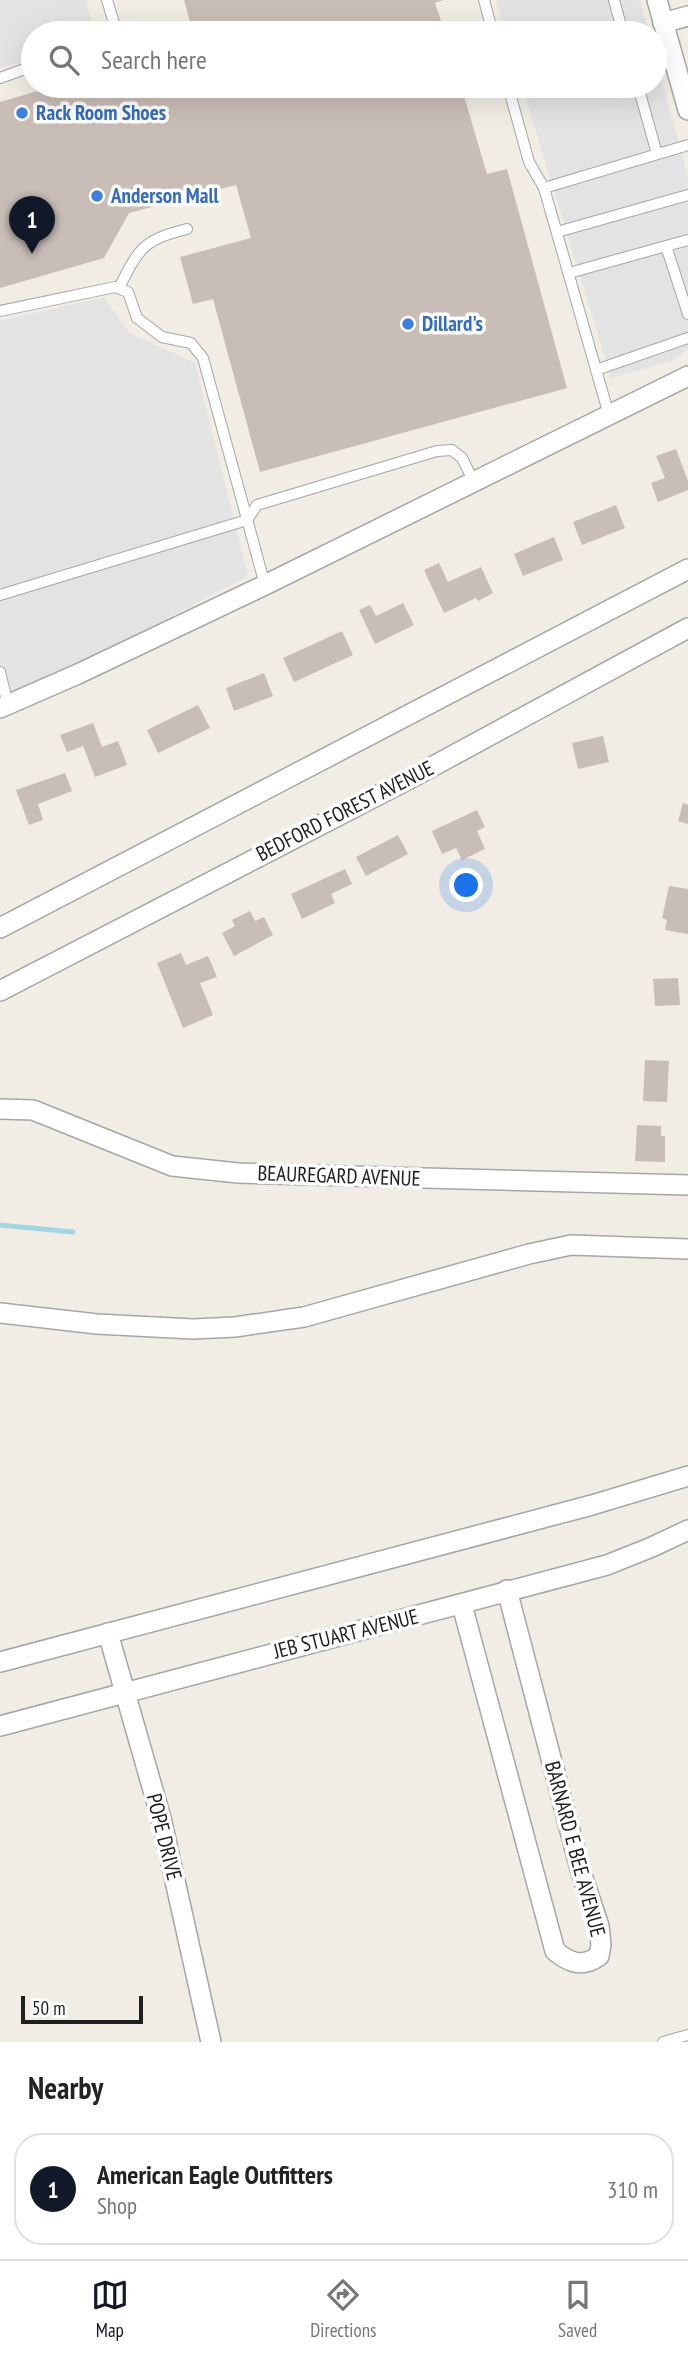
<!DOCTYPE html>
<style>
:root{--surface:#fff;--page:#f2f2f2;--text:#222;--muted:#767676;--line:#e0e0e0;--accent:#111827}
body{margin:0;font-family:"PT Sans Narrow",sans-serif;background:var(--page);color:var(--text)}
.scale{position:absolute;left:21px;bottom:18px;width:122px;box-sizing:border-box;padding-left:7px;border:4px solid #1f1f1f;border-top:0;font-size:19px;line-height:24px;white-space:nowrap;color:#1f1f1f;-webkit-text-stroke:5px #fff;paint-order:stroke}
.you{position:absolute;left:467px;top:886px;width:24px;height:24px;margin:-18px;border:5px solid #fff;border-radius:50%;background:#1a73e8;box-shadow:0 0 0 10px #1a73e833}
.badge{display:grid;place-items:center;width:46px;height:46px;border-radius:50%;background:var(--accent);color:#fff;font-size:23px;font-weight:700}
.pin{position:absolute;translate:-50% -58px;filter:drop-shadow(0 2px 4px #0008)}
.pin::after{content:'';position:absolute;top:37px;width:24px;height:21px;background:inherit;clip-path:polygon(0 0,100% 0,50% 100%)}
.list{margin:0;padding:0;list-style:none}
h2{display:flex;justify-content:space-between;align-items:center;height:91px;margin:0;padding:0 28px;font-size:30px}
h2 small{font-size:23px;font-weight:400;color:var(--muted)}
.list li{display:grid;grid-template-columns:46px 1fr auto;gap:21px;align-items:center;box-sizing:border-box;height:112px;margin:0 14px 14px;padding:0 14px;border:2px solid var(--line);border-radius:28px}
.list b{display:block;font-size:26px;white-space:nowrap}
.list p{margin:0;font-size:23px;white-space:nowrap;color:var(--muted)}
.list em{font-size:23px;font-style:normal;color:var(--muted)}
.icon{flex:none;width:38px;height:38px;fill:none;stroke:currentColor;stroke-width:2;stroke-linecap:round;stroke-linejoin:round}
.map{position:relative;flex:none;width:688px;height:2042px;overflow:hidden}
.search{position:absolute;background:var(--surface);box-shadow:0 7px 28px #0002;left:21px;right:21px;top:21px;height:77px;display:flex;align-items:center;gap:18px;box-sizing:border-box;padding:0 24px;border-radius:38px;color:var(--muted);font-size:26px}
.sheet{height:217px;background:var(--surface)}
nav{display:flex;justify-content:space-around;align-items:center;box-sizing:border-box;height:98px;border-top:2px solid var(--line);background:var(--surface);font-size:19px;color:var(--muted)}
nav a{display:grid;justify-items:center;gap:4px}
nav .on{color:var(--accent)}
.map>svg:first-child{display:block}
.parking{fill:#e3e3e3}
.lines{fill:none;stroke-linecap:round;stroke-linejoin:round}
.stream{stroke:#a0d7e2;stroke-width:5}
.building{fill:#c9beb7}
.service-casing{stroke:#a6a6a6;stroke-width:12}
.minor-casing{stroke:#a6a6a6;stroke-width:22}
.service{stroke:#fff;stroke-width:10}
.minor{stroke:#fff;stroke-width:19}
.shop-dot{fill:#3f7fe0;stroke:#fff;stroke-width:2.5}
.labels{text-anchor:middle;stroke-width:7;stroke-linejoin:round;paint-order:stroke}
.shop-label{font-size:21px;font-weight:bold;fill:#366cbe;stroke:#fff;text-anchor:start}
.street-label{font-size:21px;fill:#1f1f1f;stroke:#fff}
</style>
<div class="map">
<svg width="688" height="2042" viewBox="0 0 688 2042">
<rect width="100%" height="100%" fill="#f1ece4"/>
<g class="parking">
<polygon points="0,0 86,0 94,33 33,33 33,59 0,68"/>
<polygon points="496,0 640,0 649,33 506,33"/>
<polygon points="655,55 688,177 688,348 673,361 611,378 522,86 655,86"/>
<polygon points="104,297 129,333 195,363 248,576 75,667 0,701 0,321"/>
</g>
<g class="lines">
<polyline class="stream" points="0,1225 73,1232"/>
</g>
<g class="building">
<polygon points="184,0 443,0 435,3 445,33 193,33"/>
<polygon points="54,86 461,86 487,174 507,169 567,388 260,472 213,299 193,304 180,257 251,238 236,185 129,213 104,258 0,288 0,102"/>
<polygon points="676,449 688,481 688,490 658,502 651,483 665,478 656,456"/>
<polygon points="616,505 625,528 582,545 573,522"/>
<polygon points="554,537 563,560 523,576 514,554"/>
<polygon points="439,563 448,582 481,567 493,593 478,601 476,598 444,613 424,570"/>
<polygon points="403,603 414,625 375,644 359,610 370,605 376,616"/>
<polygon points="342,631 353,655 294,682 283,658"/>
<polygon points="264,673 273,696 234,711 226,688"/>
<polygon points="198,705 210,728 158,753 147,730"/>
<polygon points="93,723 102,747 118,741 127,765 95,777 83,746 67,752 60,735"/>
<polygon points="603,736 609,762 578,769 572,743"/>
<polygon points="65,773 72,791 38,804 43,820 29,825 16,790"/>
<polygon points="683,803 688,805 688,824 678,821"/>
<polygon points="477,810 485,827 477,831 485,849 462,860 456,848 442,854 432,831"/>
<polygon points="398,835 408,854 366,876 356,857"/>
<polygon points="345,869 352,884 331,894 335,903 302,919 291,894"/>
<polygon points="669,886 688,889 688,934 665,930 667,920 662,918"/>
<polygon points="250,911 255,921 264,917 273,935 234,956 222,933 235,926 232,920"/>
<polygon points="181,953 186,965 208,956 217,977 200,983 213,1015 183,1028 157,963"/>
<polygon points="678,978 680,1005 655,1006 653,979"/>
<polygon points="645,1060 669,1061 667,1102 643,1101"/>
<polygon points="637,1125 661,1126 661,1136 665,1136 665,1162 635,1161"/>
</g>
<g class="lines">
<g class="service-casing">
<g id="service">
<polyline points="107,0 117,33"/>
<polyline points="484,0 493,33"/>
<polyline points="614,0 623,33"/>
<polyline points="0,78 33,66"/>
<polyline points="508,86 529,162 544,188 609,415"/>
<polyline points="638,86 657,154"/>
<polyline points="544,188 688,145"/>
<polyline points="557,232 688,195"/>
<polyline points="688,240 666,246 688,314"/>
<polyline points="569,273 666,246"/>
<path d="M119,288C139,248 143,240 187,229"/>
<polyline points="0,311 115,287 128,292 137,318 162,337 191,343 203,358 265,585"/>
<polyline points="596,370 688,338"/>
<polyline points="0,595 247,520 257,505 437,451 452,450 462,458 474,482"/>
<polyline points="0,672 8,705"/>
<polyline points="663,2042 688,2035"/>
</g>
</g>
<g class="minor-casing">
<g id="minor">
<polyline points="657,0 688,110"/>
<polyline points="663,23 688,16"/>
<polyline points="0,708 78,674 265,585 688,376"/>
<polyline points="0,928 688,569"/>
<polyline points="0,991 415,776 688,628"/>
<polyline points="0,1109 33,1110 172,1166 238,1173 688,1185"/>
<polyline points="0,1313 97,1324 193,1329 235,1327 304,1317 529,1254 571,1245 688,1249"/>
<path d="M462,1605L555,1951C570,1963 582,1968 599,1956L601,1945L599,1926L580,1869L507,1590"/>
<polyline points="108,1633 161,1818 211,2042"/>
<polyline points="0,1662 592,1505 688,1476"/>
<polyline points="0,1726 607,1565 652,1547 688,1530"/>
</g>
</g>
<use href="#service" class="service"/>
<use href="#minor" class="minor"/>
</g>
<g class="shop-dot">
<circle cx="22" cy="113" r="7"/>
<circle cx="97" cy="196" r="7"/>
<circle cx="408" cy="324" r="7"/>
</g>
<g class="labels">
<g class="shop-label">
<text x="36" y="120">Rack Room Shoes</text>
<text x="111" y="203">Anderson Mall</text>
<text x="422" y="331">Dillard's</text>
</g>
<g class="street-label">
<text transform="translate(345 811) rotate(-27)" y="7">BEDFORD FOREST AVENUE</text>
<text transform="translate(339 1176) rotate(2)" y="7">BEAUREGARD AVENUE</text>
<text transform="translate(346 1634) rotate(-14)" y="7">JEB STUART AVENUE</text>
<text transform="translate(164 1837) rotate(76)" y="7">POPE DRIVE</text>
<text transform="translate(575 1849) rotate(75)" y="7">BARNARD E BEE AVENUE</text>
</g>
</g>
</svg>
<div class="scale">50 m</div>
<div class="you"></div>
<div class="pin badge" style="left:32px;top:254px">1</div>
<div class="search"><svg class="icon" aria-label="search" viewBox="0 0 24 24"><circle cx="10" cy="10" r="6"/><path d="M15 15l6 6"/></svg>Search here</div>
</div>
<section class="sheet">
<h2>Nearby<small></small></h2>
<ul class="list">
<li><span class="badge">1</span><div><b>American Eagle Outfitters</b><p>Shop</p></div><em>310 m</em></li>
</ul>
</section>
<nav>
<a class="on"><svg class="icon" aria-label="map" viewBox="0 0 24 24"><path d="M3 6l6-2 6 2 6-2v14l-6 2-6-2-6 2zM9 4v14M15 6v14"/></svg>Map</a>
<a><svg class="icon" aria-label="directions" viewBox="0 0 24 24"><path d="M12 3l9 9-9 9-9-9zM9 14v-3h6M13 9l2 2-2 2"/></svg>Directions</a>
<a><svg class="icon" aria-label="saved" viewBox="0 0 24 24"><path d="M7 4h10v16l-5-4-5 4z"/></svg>Saved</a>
</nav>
